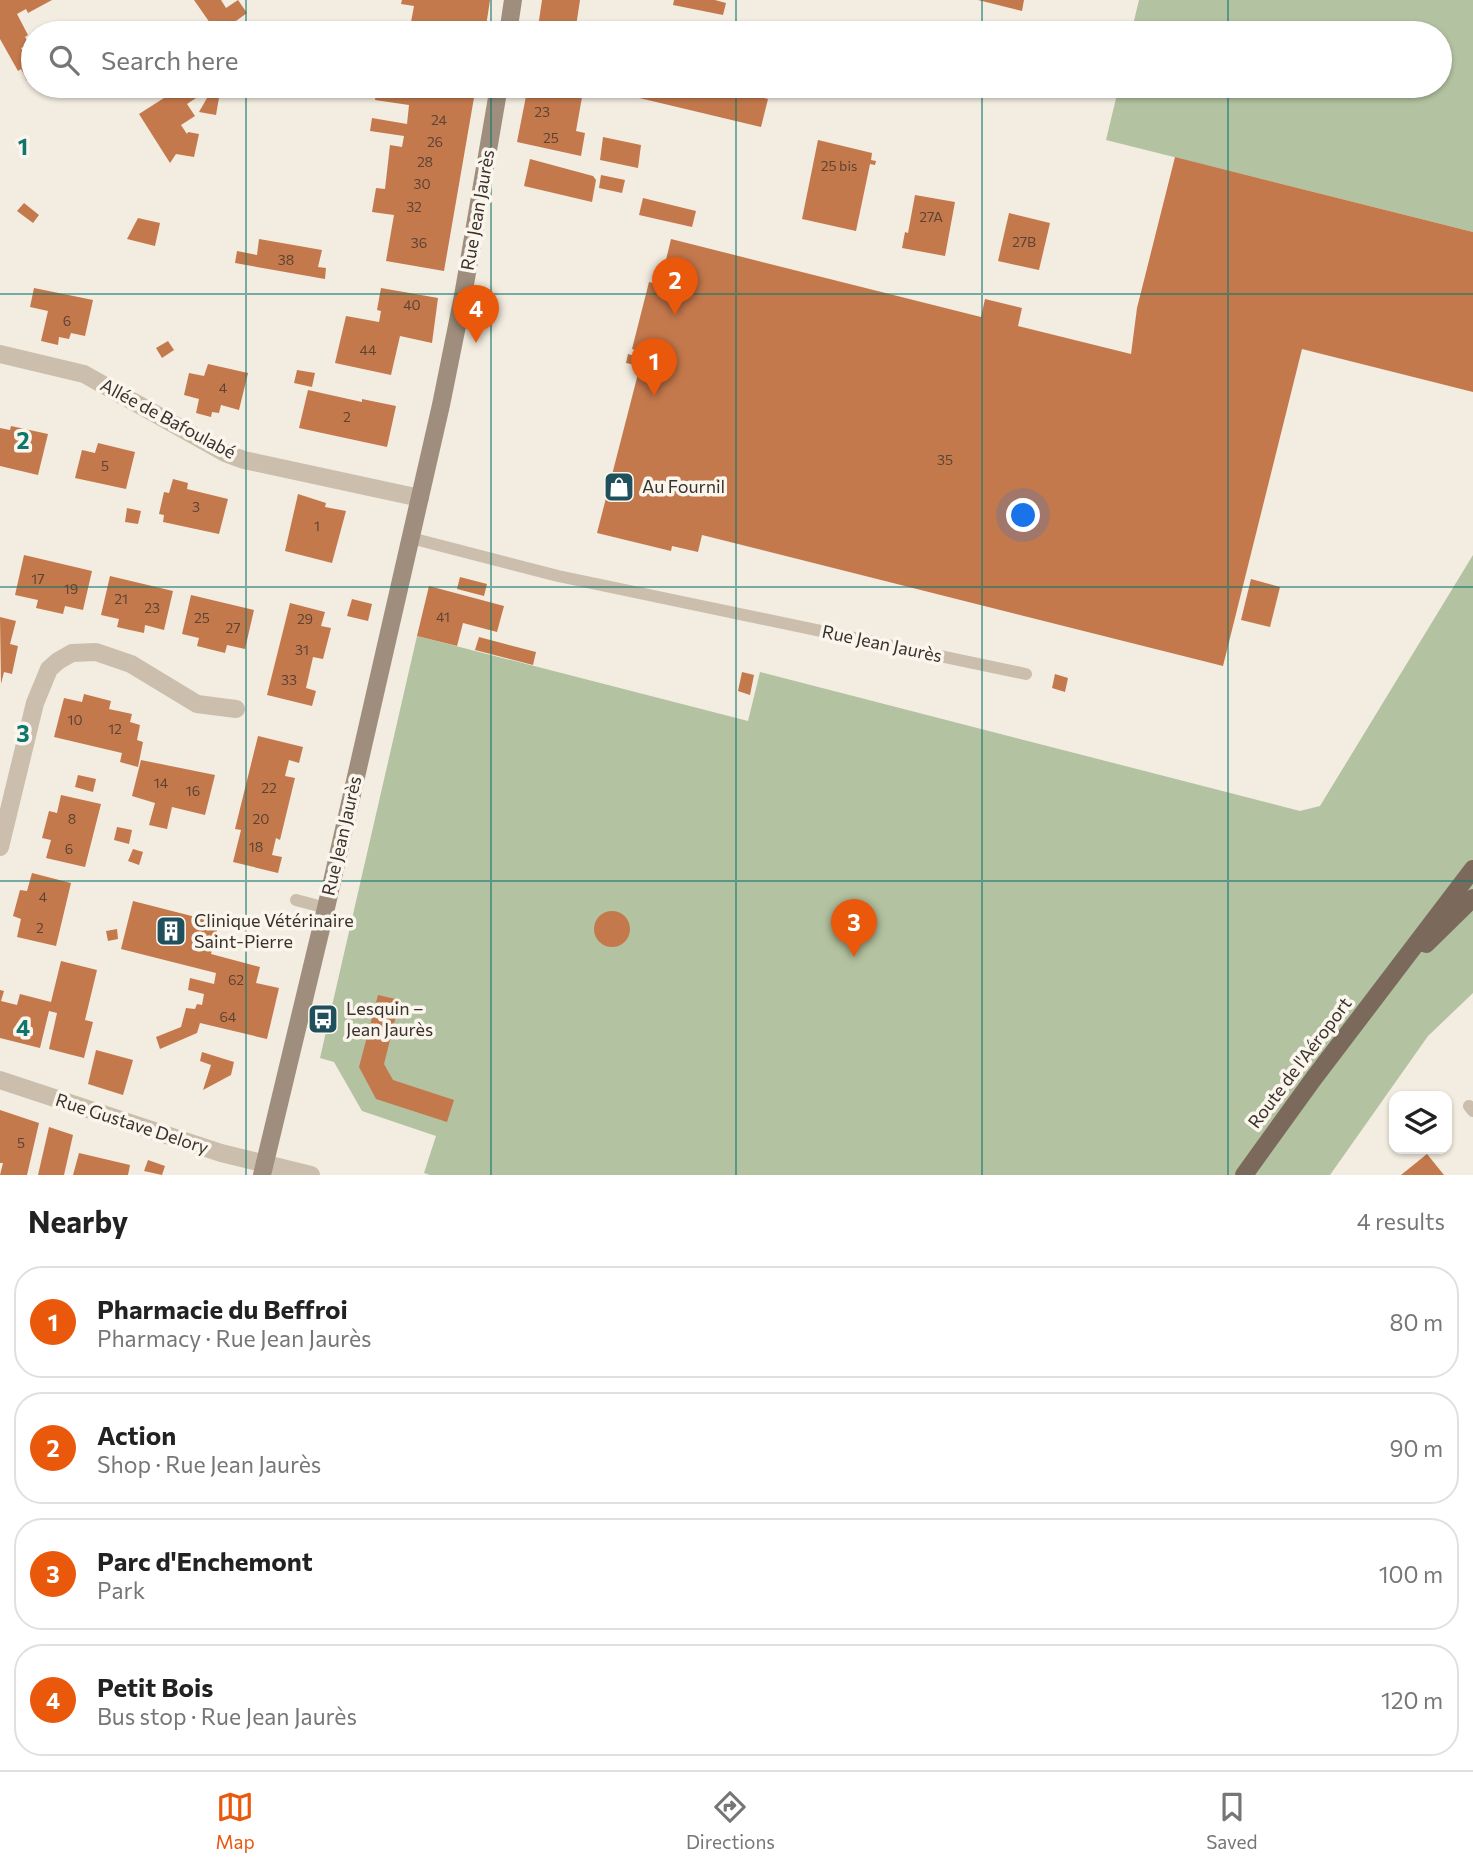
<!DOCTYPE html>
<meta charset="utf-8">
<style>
:root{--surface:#fff;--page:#f2f2f2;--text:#222;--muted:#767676;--line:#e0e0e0;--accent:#ea580c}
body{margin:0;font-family:Commissioner,sans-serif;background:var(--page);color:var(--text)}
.controls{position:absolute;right:21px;bottom:21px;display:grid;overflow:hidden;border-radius:14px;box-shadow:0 2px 5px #0004}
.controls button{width:63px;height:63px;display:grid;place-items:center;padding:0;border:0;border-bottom:2px solid var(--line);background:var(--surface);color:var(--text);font:35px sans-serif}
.you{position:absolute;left:1024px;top:516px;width:24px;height:24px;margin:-18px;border:5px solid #fff;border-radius:50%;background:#1a73e8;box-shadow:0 0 0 10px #1a73e833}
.badge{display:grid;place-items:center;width:46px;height:46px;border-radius:50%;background:var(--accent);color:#fff;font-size:23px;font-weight:700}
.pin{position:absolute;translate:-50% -58px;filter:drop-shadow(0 2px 4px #0008)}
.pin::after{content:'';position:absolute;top:37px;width:24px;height:21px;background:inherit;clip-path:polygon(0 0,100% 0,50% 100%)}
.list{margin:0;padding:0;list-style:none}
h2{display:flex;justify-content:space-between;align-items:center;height:91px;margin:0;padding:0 28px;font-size:30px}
h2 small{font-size:23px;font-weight:400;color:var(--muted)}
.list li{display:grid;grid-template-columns:46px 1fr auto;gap:21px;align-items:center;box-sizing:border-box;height:112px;margin:0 14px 14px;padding:0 14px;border:2px solid var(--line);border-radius:28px}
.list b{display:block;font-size:26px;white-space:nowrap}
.list p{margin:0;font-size:23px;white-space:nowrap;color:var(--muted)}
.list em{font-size:23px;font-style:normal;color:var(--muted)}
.icon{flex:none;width:38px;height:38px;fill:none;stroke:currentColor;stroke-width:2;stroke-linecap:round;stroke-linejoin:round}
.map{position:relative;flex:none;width:1473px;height:1175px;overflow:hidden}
.search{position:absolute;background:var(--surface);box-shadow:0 2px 5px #0004;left:21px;right:21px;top:21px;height:77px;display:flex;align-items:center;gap:18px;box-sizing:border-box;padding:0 24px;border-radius:38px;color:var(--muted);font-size:26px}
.sheet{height:595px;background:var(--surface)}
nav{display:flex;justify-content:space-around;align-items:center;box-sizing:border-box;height:98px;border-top:2px solid var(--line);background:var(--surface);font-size:19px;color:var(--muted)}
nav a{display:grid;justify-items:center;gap:4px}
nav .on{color:var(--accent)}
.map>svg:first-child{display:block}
.green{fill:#b3c2a0}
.building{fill:#c4794d}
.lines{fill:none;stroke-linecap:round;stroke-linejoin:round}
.service{stroke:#cbbeac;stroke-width:12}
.minor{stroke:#cbbeac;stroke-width:18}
.tertiary{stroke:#cbbeac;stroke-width:18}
.secondary{stroke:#9f8e7d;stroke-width:18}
.primary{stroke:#7b6a5c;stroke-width:18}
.grid{fill:none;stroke:#0f766e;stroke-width:2;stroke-opacity:0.55}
.labels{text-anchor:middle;stroke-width:7;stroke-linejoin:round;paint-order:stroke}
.number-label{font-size:14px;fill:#5c4334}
.street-label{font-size:18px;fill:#3a312b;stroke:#faf6ed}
.poi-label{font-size:18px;fill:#3a312b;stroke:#faf6ed;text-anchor:start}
.grid-label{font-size:23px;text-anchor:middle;font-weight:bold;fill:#0f766e;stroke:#faf6ed;stroke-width:7;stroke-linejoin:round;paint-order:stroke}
</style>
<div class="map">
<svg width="1473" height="1175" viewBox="0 0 1473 1175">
<rect width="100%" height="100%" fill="#f3ece0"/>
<g class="green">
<polygon points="1139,0 1473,0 1473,232 1106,140 1119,86 1440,86 1440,33 1131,33"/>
<polygon points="1473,555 1473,993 1428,1036 1330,1175 430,1175 424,1173 436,1136 362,1111 334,1062 320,1058 417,636 748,721 760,672 1300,811 1320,806"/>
</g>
<g class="building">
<polygon points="0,0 52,0 28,13 26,9 17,14 28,35 25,37 29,44 21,48 33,70 33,77 27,81 21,69 18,71 0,39"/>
<polygon points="194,0 221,0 226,8 238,0 247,13 236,21 243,31 242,33 217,33"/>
<polygon points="402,0 490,0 485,33 400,31 402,21 411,22 414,6 401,4"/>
<polygon points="542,0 580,0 575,33 538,27"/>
<polygon points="674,0 715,0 726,3 723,15 673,5"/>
<polygon points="978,0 1024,0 1022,11"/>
<polygon points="156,86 192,86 199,96 187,104 195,116 181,125 187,134 188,132 199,134 194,157 176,154 170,163 139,114 164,98"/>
<polygon points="413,86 476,86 444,271 386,261 394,215 372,212 376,188 385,189 390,145 402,147 404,136 370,131 372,118 407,124 409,105 375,100 377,87 412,93"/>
<polygon points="528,86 584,86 576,131 585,133 581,156 517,142"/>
<polygon points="589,86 680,86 719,95 721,88 768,99 761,127"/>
<polygon points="211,91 220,92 216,115 199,112"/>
<polygon points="603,137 641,145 638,168 600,160"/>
<polygon points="818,140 872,153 871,160 876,161 875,165 870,164 856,231 802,219"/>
<polygon points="1175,157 1473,232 1473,392 1302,349 1223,666 702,535 698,552 672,546 671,551 597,533 640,366 626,363 628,354 642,358 643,352 632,349 649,282 660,285 671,239 981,317 985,299 1022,308 1018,326 1131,354 1137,308"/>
<polygon points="530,159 593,176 596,180 592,202 524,186"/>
<polygon points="601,175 625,180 622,193 599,188"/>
<polygon points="915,195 955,202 945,256 902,248 905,232 908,233"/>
<polygon points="643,198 696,211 692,227 639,215"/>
<polygon points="24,203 39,215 33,223 17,211"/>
<polygon points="1009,213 1050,223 1039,270 998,261"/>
<polygon points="138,218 160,223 155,246 127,239"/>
<polygon points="259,239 322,250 318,267 326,268 325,279 235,263 237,251 257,255"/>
<polygon points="34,288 93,300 85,336 71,333 69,339 59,337 58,345 41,341 48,311 30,307"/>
<polygon points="381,288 438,298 432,343 400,336 391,375 335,363 346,316 379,322 381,311 377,310"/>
<polygon points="168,341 174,350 162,358 156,348"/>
<polygon points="208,364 248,373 239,410 221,405 219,413 212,412 211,417 196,413 199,399 184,395 189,373 204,376"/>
<polygon points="297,370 315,373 312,387 294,383"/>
<polygon points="308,390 362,402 362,399 396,406 387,447 299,428"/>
<polygon points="11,426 48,434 38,475 0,466 0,428 10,430"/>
<polygon points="98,443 135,452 126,489 75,478 82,450 95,453"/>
<polygon points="173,479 188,483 187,489 228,499 219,534 163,522 164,515 159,514 164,492 169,493"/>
<polygon points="298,494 326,503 325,507 346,511 332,563 285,551"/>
<polygon points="127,508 141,511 138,524 125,522"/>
<polygon points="24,555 92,571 83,610 65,606 63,614 36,608 38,600 15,595"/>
<polygon points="110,576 173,591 164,630 145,625 144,633 130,630 117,627 119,619 101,615"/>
<polygon points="460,577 487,584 484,596 457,589"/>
<polygon points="1251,579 1280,587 1270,627 1241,620"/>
<polygon points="429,586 504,606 497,632 463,623 457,646 417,636"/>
<polygon points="191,595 254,610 245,649 227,645 225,653 197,646 199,638 182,634"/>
<polygon points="352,599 372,604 368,621 347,616"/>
<polygon points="290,603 325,612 321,626 331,628 323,659 313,657 306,688 316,691 312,706 267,695"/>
<polygon points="0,617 16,621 10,644 18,646 12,674 4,672 1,684"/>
<polygon points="479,637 536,652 533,665 475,650"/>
<polygon points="742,672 754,675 750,695 738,691"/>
<polygon points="1055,674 1068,678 1065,692 1052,688"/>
<polygon points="84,694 111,701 109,709 132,714 130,722 140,725 137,740 143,742 138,767 120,762 122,753 54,737 64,698 82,702"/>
<polygon points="258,736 303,747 299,763 289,760 285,776 295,778 280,840 276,838 272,855 282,857 278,873 233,862 241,830 235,829"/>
<polygon points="141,760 215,775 205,815 172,807 167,829 149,825 155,803 132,796"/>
<polygon points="78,775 96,779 93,792 75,787"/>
<polygon points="61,795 101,804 85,867 46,858 51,840 42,838 49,811 57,813"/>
<polygon points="117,827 132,830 129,844 114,840"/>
<polygon points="133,849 143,852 139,865 128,861"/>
<polygon points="32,873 71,883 56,946 17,937 21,919 13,916 20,890 27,891"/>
<polygon points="133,901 219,923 211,954 260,967 256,983 279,988 267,1039 200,1023 197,1033 160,1049 156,1037 181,1027 186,1008 195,1009 197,1004 202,1005 204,994 188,990 190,978 214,984 216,973 121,949"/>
<circle cx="612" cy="929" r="18"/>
<polygon points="117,929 118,939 108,941 106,931"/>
<polygon points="61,961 97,970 85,1020 93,1022 84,1058 49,1049 57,1013 49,1011 40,1048 0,1038 0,990 4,991 1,1001 17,1005 20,994 51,1002"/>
<polygon points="378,995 400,1000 384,1064 393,1080 454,1100 447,1122 376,1099 359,1067"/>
<polygon points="96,1050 133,1060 123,1095 88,1084"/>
<polygon points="202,1052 234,1062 231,1075 203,1090 211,1065 200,1061"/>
<polygon points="0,1110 39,1123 27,1175 0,1175 3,1163 0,1163"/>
<polygon points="49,1127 73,1135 64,1175 38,1175"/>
<polygon points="79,1153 130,1165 128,1175 73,1175"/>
<polygon points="1427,1154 1444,1175 1401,1175"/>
<polygon points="148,1160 165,1166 162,1175 144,1171"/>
</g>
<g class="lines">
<g class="service">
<polyline points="411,538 558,576 1026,674"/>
<polyline points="296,900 326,908"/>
<polyline points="1469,1106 1473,1111"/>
</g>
<g class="minor">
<polyline points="0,354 84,374 225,453 244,460 420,498"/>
<polyline points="0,847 35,703 49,669 58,661 72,653 96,652 131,664 197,704 236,709"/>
</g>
<polyline class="tertiary" points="0,1080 221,1153 311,1175"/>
<g class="secondary">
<polyline points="508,33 513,0"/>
<polyline points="262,1175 326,908 441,405 463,296 499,86"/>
</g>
<g class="primary">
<polyline points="1426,944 1473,898"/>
<polyline points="1244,1175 1314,1078 1473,869"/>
</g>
</g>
<path class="grid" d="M246,0V33M491,0V33M736,0V33M982,0V33M1228,0V33M246,86V1175M491,86V1175M736,86V1175M982,86V1175M1228,86V1175M0,294H1473M0,587H1473M0,881H1473"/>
<defs>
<g id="shop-square" transform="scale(1.575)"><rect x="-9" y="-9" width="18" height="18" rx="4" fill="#20505b" stroke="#faf6ed"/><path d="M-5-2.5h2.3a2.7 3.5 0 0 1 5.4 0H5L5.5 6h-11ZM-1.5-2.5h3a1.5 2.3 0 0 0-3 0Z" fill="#fff"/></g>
<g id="building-square" transform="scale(1.575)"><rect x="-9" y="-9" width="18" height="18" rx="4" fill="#20505b" stroke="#faf6ed"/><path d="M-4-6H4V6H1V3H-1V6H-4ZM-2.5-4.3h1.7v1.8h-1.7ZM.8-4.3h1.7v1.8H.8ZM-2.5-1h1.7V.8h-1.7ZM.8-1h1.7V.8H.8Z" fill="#fff"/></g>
<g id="bus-square" transform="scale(1.575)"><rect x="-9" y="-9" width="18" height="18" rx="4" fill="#20505b" stroke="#faf6ed"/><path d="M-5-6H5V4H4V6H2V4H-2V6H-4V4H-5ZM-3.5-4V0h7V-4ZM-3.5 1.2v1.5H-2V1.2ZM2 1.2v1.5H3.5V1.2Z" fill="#fff"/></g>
</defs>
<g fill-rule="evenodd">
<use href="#shop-square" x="619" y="487"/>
<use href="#building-square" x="171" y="931"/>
<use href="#bus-square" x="323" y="1019"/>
</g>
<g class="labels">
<g class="number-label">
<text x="542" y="117">23</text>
<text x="439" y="125">24</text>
<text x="551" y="143">25</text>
<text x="435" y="147">26</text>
<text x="425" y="167">28</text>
<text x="839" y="171">25 bis</text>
<text x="422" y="189">30</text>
<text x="414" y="212">32</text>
<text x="931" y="222">27A</text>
<text x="1024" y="247">27B</text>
<text x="419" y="248">36</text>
<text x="286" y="265">38</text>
<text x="412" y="310">40</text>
<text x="67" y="326">6</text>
<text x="368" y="355">44</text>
<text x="223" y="393">4</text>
<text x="347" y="422">2</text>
<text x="945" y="465">35</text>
<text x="105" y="471">5</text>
<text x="196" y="512">3</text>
<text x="317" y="531">1</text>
<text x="38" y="584">17</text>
<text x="71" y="594">19</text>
<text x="121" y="604">21</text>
<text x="152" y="613">23</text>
<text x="443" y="622">41</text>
<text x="202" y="623">25</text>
<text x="305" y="624">29</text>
<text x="233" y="633">27</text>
<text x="302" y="655">31</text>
<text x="289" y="685">33</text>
<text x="75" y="725">10</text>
<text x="115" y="734">12</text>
<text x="161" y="788">14</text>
<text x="269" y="793">22</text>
<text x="193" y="796">16</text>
<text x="72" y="824">8</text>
<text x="261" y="824">20</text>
<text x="256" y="852">18</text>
<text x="69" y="854">6</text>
<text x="43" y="902">4</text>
<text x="40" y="933">2</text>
<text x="236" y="985">62</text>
<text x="228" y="1022">64</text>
<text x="21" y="1148">5</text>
</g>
<g class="street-label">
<text transform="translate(478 210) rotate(-80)" y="6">Rue Jean Jaurès</text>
<text transform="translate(168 419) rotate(28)" y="6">Allée de Bafoulabé</text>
<text transform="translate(882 644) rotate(12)" y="6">Rue Jean Jaurès</text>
<text transform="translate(342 836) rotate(-77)" y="6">Rue Jean Jaurès</text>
<text transform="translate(1300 1063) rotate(-53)" y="6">Route de l'Aéroport</text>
<text transform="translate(132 1124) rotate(18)" y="6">Rue Gustave Delory</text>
</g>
<g class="poi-label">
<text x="642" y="493">Au Fournil</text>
<text x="194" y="927">Clinique Vétérinaire<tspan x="194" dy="21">Saint-Pierre</tspan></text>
<text x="346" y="1015">Lesquin –<tspan x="346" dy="21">Jean Jaurès</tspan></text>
</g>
</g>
<g class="grid-label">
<text x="23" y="155">1</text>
<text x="23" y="449">2</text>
<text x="23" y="742">3</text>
<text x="23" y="1036">4</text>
</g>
</svg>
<div class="controls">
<button><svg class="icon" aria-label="layers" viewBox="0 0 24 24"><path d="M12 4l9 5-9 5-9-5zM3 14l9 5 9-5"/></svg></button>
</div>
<div class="you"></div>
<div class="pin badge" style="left:654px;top:396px">1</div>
<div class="pin badge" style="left:675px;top:315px">2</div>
<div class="pin badge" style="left:854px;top:957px">3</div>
<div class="pin badge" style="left:476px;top:343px">4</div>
<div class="search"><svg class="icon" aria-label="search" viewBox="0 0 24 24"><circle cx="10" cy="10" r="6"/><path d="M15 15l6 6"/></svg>Search here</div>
</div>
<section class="sheet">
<h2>Nearby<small>4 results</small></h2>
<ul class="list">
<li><span class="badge">1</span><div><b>Pharmacie du Beffroi</b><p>Pharmacy · Rue Jean Jaurès</p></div><em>80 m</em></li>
<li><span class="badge">2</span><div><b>Action</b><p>Shop · Rue Jean Jaurès</p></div><em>90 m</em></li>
<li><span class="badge">3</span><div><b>Parc d'Enchemont</b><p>Park</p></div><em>100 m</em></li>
<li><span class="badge">4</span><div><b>Petit Bois</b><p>Bus stop · Rue Jean Jaurès</p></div><em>120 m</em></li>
</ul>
</section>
<nav>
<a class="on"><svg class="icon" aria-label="map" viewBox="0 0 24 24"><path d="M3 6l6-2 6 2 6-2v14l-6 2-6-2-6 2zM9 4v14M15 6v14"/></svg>Map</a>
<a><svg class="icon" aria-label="directions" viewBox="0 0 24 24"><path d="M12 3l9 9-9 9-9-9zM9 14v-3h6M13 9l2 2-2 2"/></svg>Directions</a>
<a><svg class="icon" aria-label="saved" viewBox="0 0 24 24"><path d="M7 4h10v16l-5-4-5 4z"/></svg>Saved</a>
</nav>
